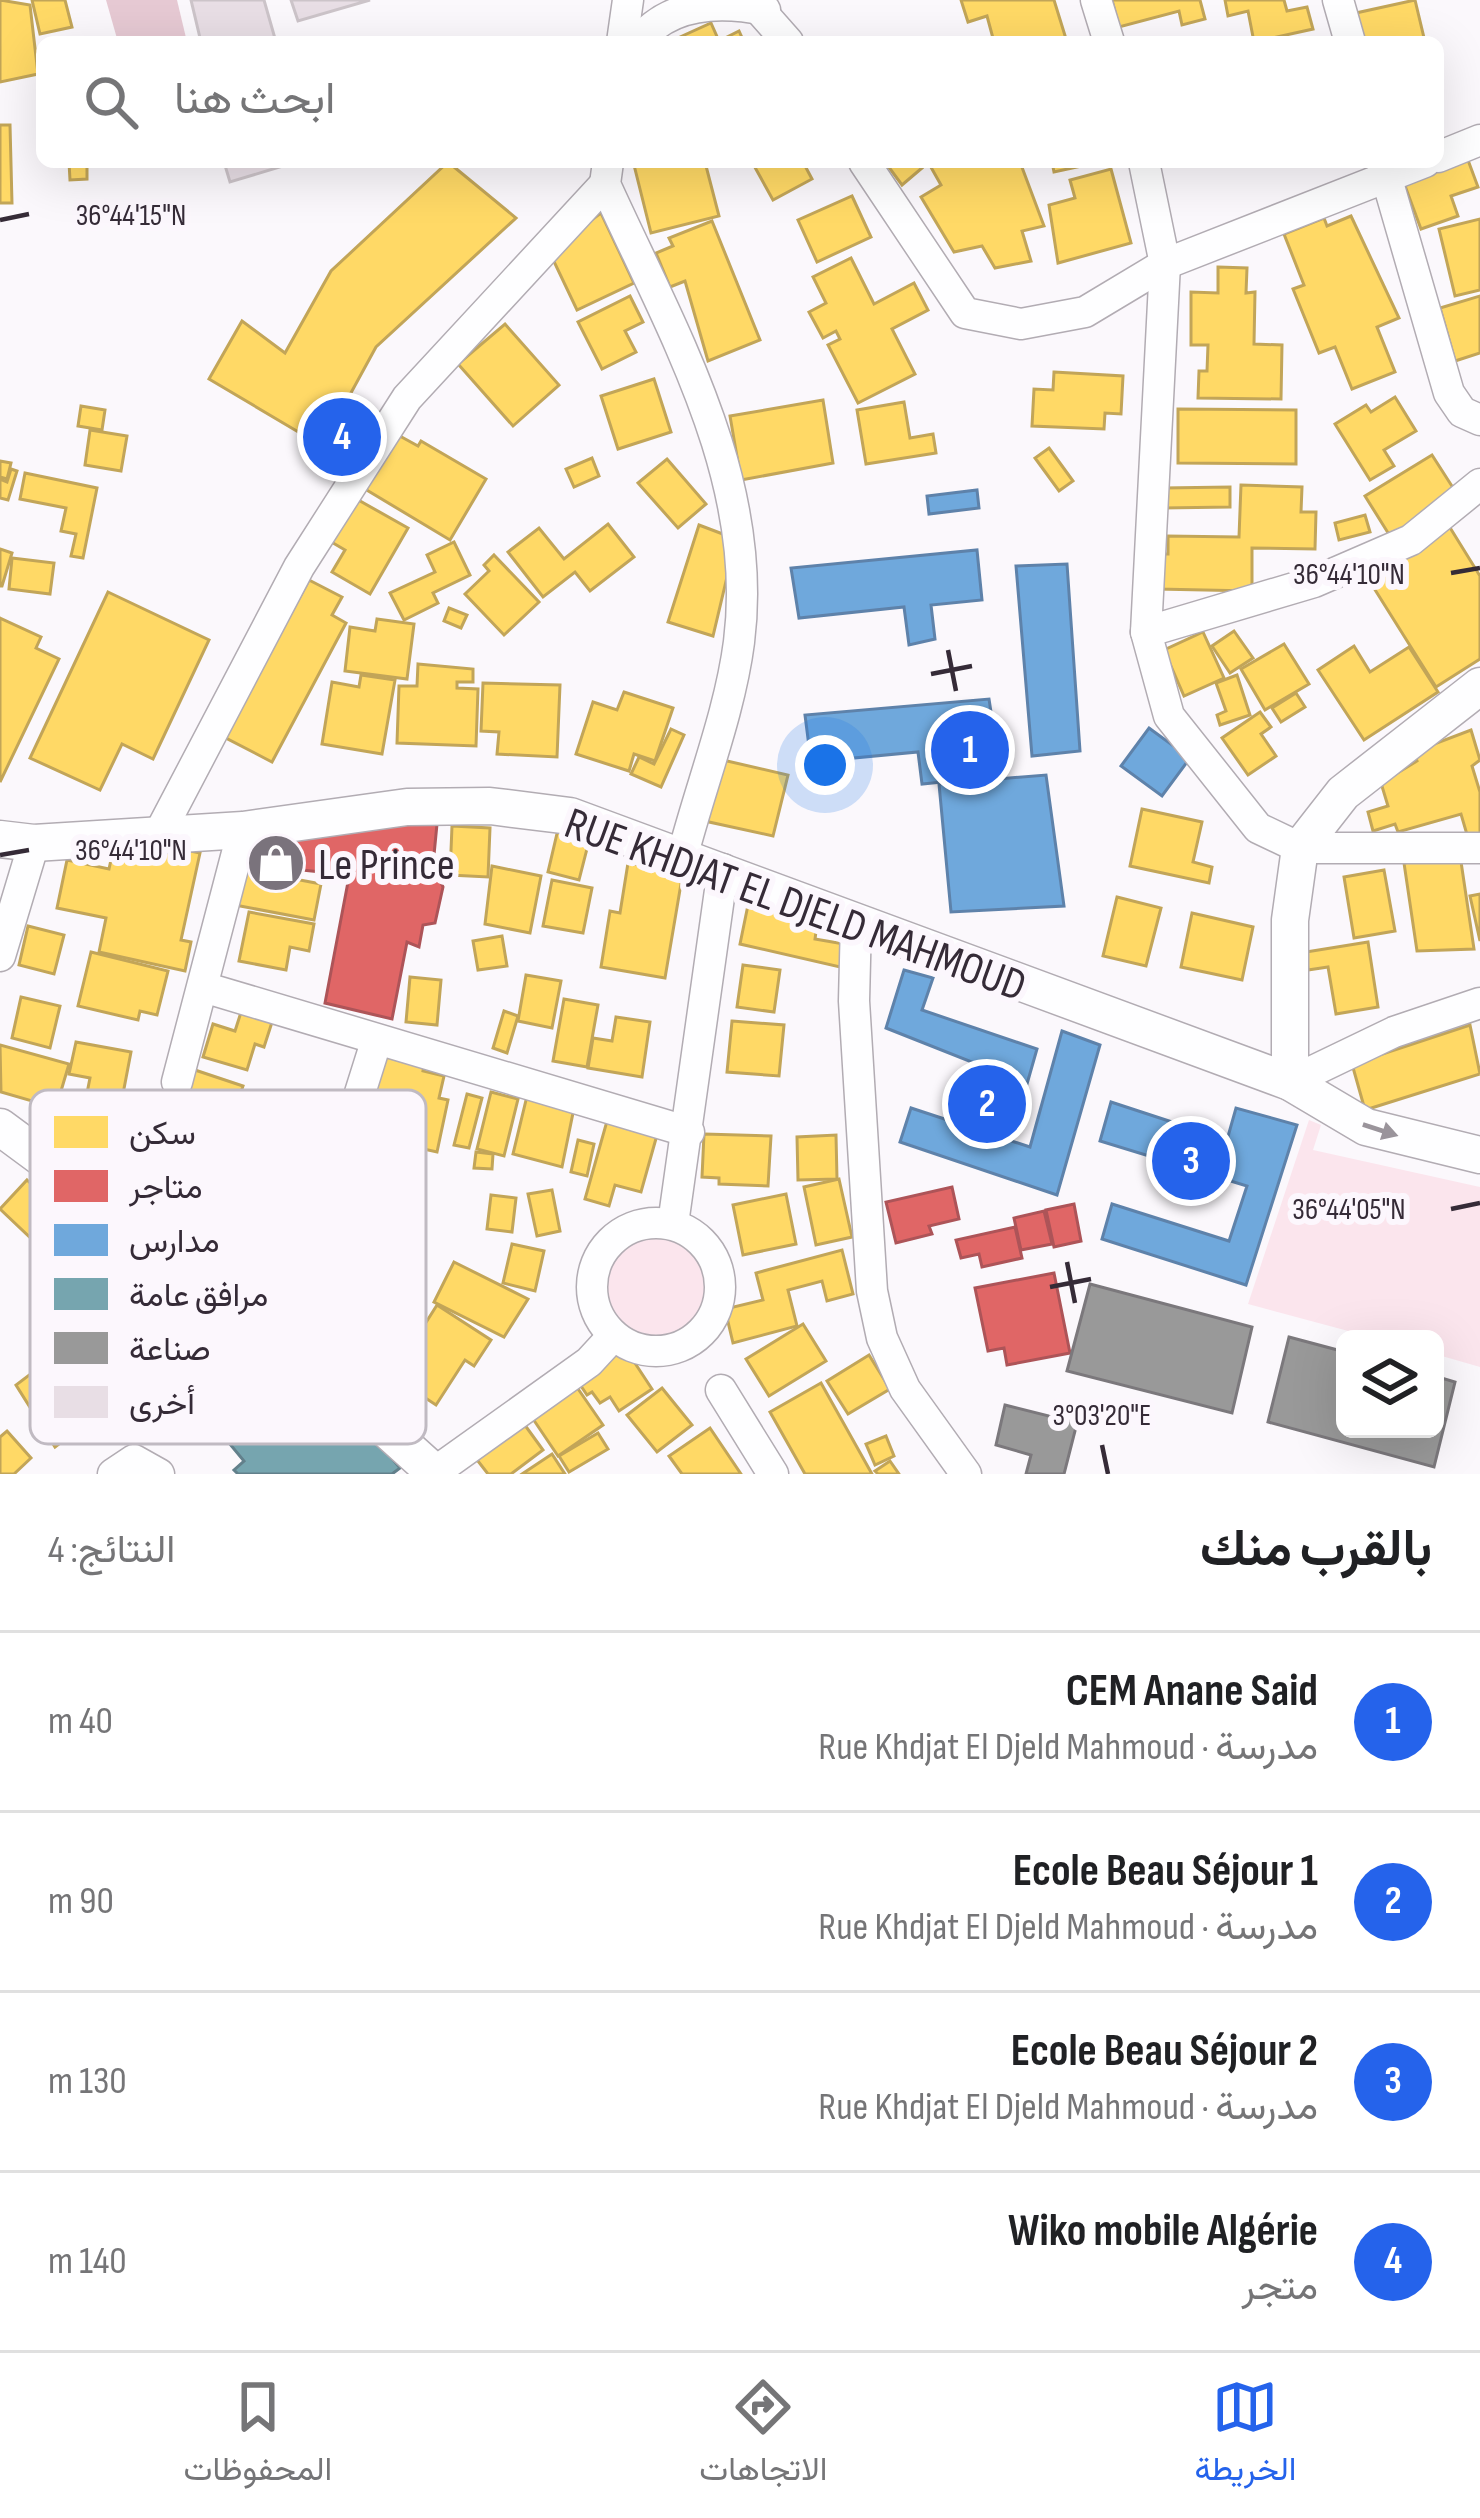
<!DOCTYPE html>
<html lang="ar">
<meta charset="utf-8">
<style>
:root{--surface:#fff;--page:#f6f6f6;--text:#202124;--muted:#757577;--line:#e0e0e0;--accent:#2563eb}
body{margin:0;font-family:"Sofia Sans Condensed",Vazirmatn,sans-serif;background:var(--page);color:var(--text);direction:rtl}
.controls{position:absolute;right:36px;bottom:36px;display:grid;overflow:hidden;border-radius:18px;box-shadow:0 12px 48px #0002}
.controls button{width:108px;height:108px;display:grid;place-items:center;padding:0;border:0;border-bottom:3px solid var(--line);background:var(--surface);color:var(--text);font:60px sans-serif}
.you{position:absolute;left:825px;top:765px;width:42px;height:42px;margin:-30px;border:9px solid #fff;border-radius:50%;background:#1a73e8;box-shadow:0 0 0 18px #1a73e833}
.badge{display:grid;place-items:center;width:78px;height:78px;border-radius:50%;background:var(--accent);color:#fff;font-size:39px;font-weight:700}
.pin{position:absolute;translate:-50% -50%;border:6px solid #fff;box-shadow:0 3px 12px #0006}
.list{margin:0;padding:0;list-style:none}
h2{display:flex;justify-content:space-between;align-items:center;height:156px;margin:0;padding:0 48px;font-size:51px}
h2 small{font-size:39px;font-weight:400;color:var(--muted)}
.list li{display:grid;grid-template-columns:78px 1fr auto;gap:36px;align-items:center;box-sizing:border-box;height:180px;padding:0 48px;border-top:3px solid var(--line)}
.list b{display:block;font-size:45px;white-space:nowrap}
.list p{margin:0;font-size:39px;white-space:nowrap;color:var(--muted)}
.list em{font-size:39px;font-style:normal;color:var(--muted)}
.icon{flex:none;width:66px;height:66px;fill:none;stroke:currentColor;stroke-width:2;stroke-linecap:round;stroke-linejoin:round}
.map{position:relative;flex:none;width:1480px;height:1474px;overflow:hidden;direction:ltr}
.search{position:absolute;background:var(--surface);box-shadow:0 12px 48px #0002;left:36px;right:36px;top:36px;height:132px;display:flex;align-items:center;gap:30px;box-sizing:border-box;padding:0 42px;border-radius:18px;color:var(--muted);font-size:45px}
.sheet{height:876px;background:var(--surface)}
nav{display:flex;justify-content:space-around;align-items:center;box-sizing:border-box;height:168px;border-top:3px solid var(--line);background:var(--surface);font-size:33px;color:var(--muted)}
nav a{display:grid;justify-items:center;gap:6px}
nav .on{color:var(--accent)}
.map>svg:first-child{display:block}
.green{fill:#fbe5ed}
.forest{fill:#e6c9d3}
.homes{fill:#ffd966;stroke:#c2a558;stroke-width:3}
.shops{fill:#e06666;stroke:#ad5458;stroke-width:3}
.schools{fill:#6fa8dc;stroke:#5e82aa;stroke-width:3}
.public{fill:#76a5af;stroke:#62808b;stroke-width:3}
.industry{fill:#999;stroke:#7b787c;stroke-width:3}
.building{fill:#e8dee5;stroke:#ccc4c9;stroke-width:3}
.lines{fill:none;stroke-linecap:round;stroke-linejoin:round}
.minor-casing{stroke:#b2acb3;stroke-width:33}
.tertiary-casing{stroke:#b2acb3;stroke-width:39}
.minor{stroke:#fefeff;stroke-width:30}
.tertiary{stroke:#fefeff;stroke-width:36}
.oneway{fill:#9a949b}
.ticks{fill:none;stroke:#352b37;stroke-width:4.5}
.labels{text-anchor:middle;stroke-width:12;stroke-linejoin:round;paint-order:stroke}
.poi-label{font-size:45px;fill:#352b37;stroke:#fcf7fd;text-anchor:start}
.street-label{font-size:45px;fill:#352b37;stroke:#fcf7fd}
.key{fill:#fcf7fd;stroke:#c0bac2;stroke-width:3}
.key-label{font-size:33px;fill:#352b37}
.ticks-label{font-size:30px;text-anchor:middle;fill:#352b37;stroke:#fcf7fd;stroke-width:12;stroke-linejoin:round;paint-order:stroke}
</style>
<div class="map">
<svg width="1480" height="1474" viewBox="0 0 1480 1474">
<rect width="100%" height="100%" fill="#fbf8fc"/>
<g class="green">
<polygon points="1309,1120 1321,1125 1313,1150 1480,1187 1480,1367 1435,1354 1435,1339 1378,1339 1248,1304"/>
<circle cx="658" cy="1288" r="51"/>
</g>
<polygon class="forest" points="106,0 177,0 187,42 118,42"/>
<g class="homes">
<polygon points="0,0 30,5 38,74 0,82"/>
<polygon points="32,0 65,0 72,27 40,34"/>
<polygon points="961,0 1054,0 1067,42 994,42 987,16 968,22"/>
<polygon points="1112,0 1200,0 1205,19 1182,25 1179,11 1119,27"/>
<polygon points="1225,0 1284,0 1287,11 1307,7 1313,29 1254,42 1248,11 1228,16"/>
<polygon points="1415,0 1425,42 1362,42 1356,13"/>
<polygon points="711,23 719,41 739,31 744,42 669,42"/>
<polygon points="0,125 10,125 12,203 0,203"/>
<polygon points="1465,152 1478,187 1451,196 1458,216 1421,229 1401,175"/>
<polygon points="69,162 87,162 87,179 70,180"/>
<polygon points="448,162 516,218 376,347 322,446 209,379 242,321 285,353 331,271"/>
<polygon points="643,162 705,162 719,216 651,233 634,165"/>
<polygon points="752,162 803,162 812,179 773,200"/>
<polygon points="885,162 917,162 922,168 902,185"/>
<polygon points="928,162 1020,162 1044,226 1022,231 1031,261 995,268 982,246 954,252 921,197 941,185"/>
<polygon points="1052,162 1100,162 1054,172"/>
<polygon points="1111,169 1131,243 1058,263 1049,205 1075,198 1070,180"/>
<polygon points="852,196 871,237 817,262 798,220"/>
<polygon points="601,213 634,283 577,310 549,251"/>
<polygon points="1351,216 1399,318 1377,327 1395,372 1352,389 1335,347 1319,353 1293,289 1304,285 1284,234 1324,218 1327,226"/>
<polygon points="1480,219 1480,290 1455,296 1439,229"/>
<polygon points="712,221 760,340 708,361 685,281 670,287 656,253 673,246 669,238"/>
<polygon points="851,258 874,304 914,283 928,310 892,329 915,374 858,403 828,345 840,339 836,331 823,338 809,312 826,303 813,277"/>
<polygon points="1218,267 1247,268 1246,293 1255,292 1254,344 1282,345 1281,399 1198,398 1199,371 1207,371 1208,345 1191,345 1191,292 1218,293"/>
<polygon points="630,296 643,322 625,331 636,352 602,369 578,322"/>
<polygon points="1480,296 1480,353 1455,361 1440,308"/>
<polygon points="505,324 559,385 513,426 458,364"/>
<polygon points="1054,372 1123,376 1121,414 1105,413 1104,429 1032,426 1034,389 1053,390"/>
<polygon points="654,379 671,432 618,449 601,396"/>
<polygon points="1395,397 1416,431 1384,450 1394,466 1370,480 1335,424 1366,405 1371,412"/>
<polygon points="823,400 833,463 741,480 730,416"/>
<polygon points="904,402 910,438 933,434 936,453 866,464 857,410"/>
<polygon points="81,406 105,410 102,430 78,426"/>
<polygon points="1178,409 1296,410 1296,464 1178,463"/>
<polygon points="90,430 127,436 121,471 85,465"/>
<polygon points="398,435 418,446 421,441 486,479 450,540 365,489"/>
<polygon points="1049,448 1073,481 1059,491 1035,458"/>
<polygon points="1432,455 1457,494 1390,536 1365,496"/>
<polygon points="592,458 599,476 574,487 566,469"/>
<polygon points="667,459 706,504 678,528 638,483"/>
<polygon points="0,461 11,463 7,479 0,477"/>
<polygon points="11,469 17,471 8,500 0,498 0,479 7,482"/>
<polygon points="25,473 97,488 83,558 71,556 76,534 61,531 66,508 20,499"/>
<polygon points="1241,485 1302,487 1301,512 1316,512 1315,549 1252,548 1252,591 1157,589 1157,554 1168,554 1168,536 1239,537"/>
<polygon points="1230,487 1230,507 1163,508 1163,488"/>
<polygon points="353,497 408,528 370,594 332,572 345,550 328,540"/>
<polygon points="1365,515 1370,532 1339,540 1335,523"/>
<polygon points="608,524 634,557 590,591 575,572 543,597 508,552 539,528 564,559"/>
<polygon points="699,525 736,539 713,636 668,622"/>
<polygon points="1449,526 1480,576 1480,659 1436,687 1367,577"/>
<polygon points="454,542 470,575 433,593 438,603 404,620 390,593 435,572 427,555"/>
<polygon points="0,549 12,553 2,586 0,586"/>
<polygon points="494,555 539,602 504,635 465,594 489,571 484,565"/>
<polygon points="12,558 54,563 50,594 9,589"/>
<polygon points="309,580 342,597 332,615 346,623 272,762 224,737"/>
<polygon points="108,592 209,640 153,759 122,744 100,790 30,758"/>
<polygon points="449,608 467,615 461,628 444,621"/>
<polygon points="0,618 41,637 36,648 59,659 0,782"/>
<polygon points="377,619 414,624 407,679 345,671 350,627 375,631"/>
<polygon points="1234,631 1253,658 1230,673 1212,646"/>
<polygon points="1203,632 1224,678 1184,696 1164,650"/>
<polygon points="1284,644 1309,684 1265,710 1241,669"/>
<polygon points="1354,646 1370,672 1409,647 1438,692 1364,740 1318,670"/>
<polygon points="418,664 473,669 473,682 457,682 457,688 478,689 476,746 397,743 399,686 417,686"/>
<polygon points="361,675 395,680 382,754 322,744 332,682 359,687"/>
<polygon points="1237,675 1250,715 1220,725 1217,715 1226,711 1216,683"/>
<polygon points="483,683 560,685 557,757 497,754 499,732 481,731"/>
<polygon points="624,692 673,708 655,761 634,754 629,771 576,754 593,702 617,710"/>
<polygon points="1296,693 1305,707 1281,722 1272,708"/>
<polygon points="1260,712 1271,727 1261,734 1276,756 1248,775 1222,738"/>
<polygon points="671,729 684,735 661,787 631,774 639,757 654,764"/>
<polygon points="1471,730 1480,760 1472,766 1480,792 1480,835 1468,838 1461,814 1398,832 1395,824 1373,831 1368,812 1388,806 1381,783 1417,761 1413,752"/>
<polygon points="714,758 788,775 773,836 700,820"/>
<polygon points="1142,809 1202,822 1193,862 1212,867 1209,883 1130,866"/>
<polygon points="559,825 591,833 579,880 548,872"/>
<polygon points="452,826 490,828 488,877 450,875"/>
<polygon points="138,840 200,853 181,940 191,942 185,971 99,952 106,918 57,908 67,860 109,869 114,846"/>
<polygon points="1460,855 1474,949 1417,951 1404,863"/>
<polygon points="628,863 683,872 665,978 601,967 610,911 620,913"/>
<polygon points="492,866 541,876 530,933 485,924"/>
<polygon points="242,869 321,884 314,920 235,905"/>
<polygon points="1384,870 1395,931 1354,938 1344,877"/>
<polygon points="552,880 592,888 583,933 543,926"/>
<polygon points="1480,894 1480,941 1470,896"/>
<polygon points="1117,897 1161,908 1146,966 1103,956"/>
<polygon points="748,905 818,918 815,939 844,944 840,967 740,944"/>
<polygon points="249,912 314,924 309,951 290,947 286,970 239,961"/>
<polygon points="1192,913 1253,927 1242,980 1181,967"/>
<polygon points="28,926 64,935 54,974 19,965"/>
<polygon points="502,936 507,966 478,970 473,941"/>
<polygon points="1368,942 1378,1007 1336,1014 1328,967 1308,970 1306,952"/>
<polygon points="91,952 168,971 157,1015 140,1011 138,1020 78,1006"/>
<polygon points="743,965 780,970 774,1012 737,1007"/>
<polygon points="526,975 561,981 552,1028 518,1021"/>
<polygon points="410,977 441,980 437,1025 406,1022"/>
<polygon points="21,997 60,1006 50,1048 12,1038"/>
<polygon points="564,999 598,1005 587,1067 553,1061"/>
<polygon points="243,1006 274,1016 264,1047 255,1044 247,1070 203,1057 213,1024 235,1031"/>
<polygon points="504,1011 518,1016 507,1053 493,1048"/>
<polygon points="616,1017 650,1022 642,1077 588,1068 593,1038 612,1041"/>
<polygon points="732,1021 784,1025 779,1076 727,1072"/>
<polygon points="1470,1025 1480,1074 1365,1110 1352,1064"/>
<polygon points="76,1042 131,1052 122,1099 87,1093 90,1078 69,1074"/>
<polygon points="0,1045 69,1064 56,1108 1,1092"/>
<polygon points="380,1051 425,1061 423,1071 444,1076 439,1098 448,1100 437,1152 361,1135"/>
<polygon points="195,1070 243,1086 219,1155 171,1138"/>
<polygon points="491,1092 518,1099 504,1156 477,1149"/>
<polygon points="467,1094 482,1098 469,1148 454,1145"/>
<polygon points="527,1096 574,1108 562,1167 513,1154"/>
<polygon points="607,1121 657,1135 641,1192 615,1185 609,1206 585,1199"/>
<polygon points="704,1134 771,1136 768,1186 719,1184 719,1178 702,1177"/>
<polygon points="836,1135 837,1179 798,1180 797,1137"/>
<polygon points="578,1140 594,1144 587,1176 571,1172"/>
<polygon points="476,1152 493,1154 492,1169 474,1168"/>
<polygon points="839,1179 852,1237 816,1245 804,1187"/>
<polygon points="27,1180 64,1215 37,1244 0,1209"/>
<polygon points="552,1190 560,1231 537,1236 528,1194"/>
<polygon points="786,1194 796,1244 743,1255 733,1205"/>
<polygon points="491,1195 516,1198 512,1232 487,1229"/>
<polygon points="512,1244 544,1251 535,1291 503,1283"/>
<polygon points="842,1250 853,1294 827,1301 822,1281 788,1290 797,1326 733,1343 725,1309 763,1300 756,1273"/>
<polygon points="454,1262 528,1299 504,1337 434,1302"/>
<polygon points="437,1305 491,1340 474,1366 465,1360 436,1405 377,1366 404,1325 418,1335"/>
<polygon points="803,1324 826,1361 769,1396 746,1359"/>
<polygon points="70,1344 88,1367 80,1373 91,1387 82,1394 98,1414 55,1447 16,1385"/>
<polygon points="625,1348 652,1389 619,1411 610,1397 600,1403 592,1392 587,1395 577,1380"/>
<polygon points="869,1355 890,1389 848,1414 827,1381"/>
<polygon points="574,1383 603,1425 558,1456 529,1413"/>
<polygon points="821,1383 872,1474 805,1474 770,1412"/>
<polygon points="662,1388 692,1425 657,1452 627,1415"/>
<polygon points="519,1417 543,1450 511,1474 488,1474 471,1452"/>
<polygon points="710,1428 741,1474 682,1474 669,1456"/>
<polygon points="7,1431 31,1458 14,1474 0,1474 0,1437"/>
<polygon points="598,1433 608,1449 569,1472 559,1456"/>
<polygon points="886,1436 894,1456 875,1465 866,1444"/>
<polygon points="552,1454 565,1474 522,1474"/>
<polygon points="890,1461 899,1474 878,1474 875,1471"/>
</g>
<g class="shops">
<polygon points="369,816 437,824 433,865 443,887 435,923 423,925 419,947 407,942 392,1019 325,1003 348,882 340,874 263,866 266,835"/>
<polygon points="952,1187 959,1219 929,1226 932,1234 896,1243 886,1202"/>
<polygon points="1074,1204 1081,1241 1054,1247 1046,1210"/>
<polygon points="1044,1211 1052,1244 1021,1250 1014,1218"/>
<polygon points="1015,1227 1022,1258 982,1267 979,1254 961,1258 956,1240"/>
<polygon points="1054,1273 1070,1353 1007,1365 1004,1348 988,1351 975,1288"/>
</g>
<g class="schools">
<polygon points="977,490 979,508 929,514 927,496"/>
<polygon points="977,550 982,600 931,605 935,639 909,645 904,607 799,618 791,568"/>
<polygon points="1067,564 1080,751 1032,756 1016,566"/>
<polygon points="989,699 996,745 942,751 943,782 922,784 918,752 811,762 805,715"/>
<polygon points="1149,728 1190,758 1162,796 1121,766"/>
<polygon points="1046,775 1064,906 951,912 939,784"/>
<polygon points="904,970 933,978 922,1010 1037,1049 1027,1084 886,1028"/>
<polygon points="1062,1031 1100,1045 1057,1195 900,1142 911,1108 1030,1147"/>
<polygon points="1111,1102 1227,1140 1236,1108 1297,1125 1246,1285 1102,1239 1112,1204 1229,1241 1247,1186 1100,1141"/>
</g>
<polygon class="public" points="298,1358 355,1426 361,1421 400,1468 392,1474 238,1474 234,1470 244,1461 215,1426"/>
<g class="industry">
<polygon points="1090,1284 1252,1327 1232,1413 1067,1371"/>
<polygon points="1289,1337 1345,1352 1345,1429 1435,1429 1435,1376 1455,1382 1434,1467 1268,1422"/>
<polygon points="1005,1405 1077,1423 1064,1474 1026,1474 1031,1455 996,1445"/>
</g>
<g class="building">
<polygon points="191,0 264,0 276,42 201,42"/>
<polygon points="291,0 370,0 298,21"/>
<polygon points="224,162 296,162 230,182"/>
</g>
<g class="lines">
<g class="minor-casing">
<g id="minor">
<polyline points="751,0 788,42"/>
<polyline points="1096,0 1109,42"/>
<polyline points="1338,0 1350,42"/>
<polyline points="622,42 628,0"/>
<path d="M638,42C669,2 721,1 765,10"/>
<polyline points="1438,157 1480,140"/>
<path d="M608,162L605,184C670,328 760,478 739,642C730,712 701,785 683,854"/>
<polyline points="864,162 965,313 1021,324 1085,312 1165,264 1425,162"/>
<polyline points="1144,162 1165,264 1146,632 1169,716 1258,828 1300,848 1480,848"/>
<polyline points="1382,162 1449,393 1462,412 1480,420"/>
<polyline points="1146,632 1314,582 1411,540 1480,484"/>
<polyline points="160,832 299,567 407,398 605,184"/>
<polyline points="856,920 854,1001 872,1291 882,1338 905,1389 966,1474"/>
<polyline points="0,956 34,843"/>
<polyline points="203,987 689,1132"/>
<polyline points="177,1082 243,830"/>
<polyline points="1290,1082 1394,1032 1480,1003"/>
<circle cx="656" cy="1287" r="64"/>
<polyline points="673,1224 723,869"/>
<polyline points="304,1271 376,1042"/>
<polyline points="721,1390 773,1474"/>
<polyline points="435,1472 589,1362 613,1336"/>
<polyline points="113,1474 134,1460 159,1474"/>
</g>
</g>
<g class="tertiary-casing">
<g id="tertiary">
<polyline points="0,839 34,843 243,830 407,807 490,806 570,816 1290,1082 1366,1127 1480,1155"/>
<polyline points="1290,1082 1290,920 1300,848 1343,793 1480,686"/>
<polyline points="0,1127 283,1336 436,1474"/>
</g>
</g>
<use href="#minor" class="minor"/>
<use href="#tertiary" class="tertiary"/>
</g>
<defs><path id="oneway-solid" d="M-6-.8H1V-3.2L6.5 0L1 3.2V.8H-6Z" transform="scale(3)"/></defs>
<use class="oneway" href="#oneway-solid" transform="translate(1380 1130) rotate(18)"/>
<path class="ticks" d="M0,220L29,214M1451,573L1480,568M948,650L956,691M931,674L972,666M0,855L29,850M1451,1209L1480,1203M1067,1262L1075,1303M1050,1287L1091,1279M1102,1445L1108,1474"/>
<defs>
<g id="shop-disc" transform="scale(3)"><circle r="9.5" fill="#7a737c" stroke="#fcf7fd"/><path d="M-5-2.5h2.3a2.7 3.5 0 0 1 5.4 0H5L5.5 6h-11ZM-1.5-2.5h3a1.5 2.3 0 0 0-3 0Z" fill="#fff"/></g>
</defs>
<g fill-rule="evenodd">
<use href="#shop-disc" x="276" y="863"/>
</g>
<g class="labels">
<g class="poi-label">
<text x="318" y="879">Le Prince</text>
</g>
<g class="street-label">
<text transform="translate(796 903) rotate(20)" y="16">RUE KHDJAT EL DJELD MAHMOUD</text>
</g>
</g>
<rect x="30" y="1090" width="396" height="354" rx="18" class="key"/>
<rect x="54" y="1116" width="54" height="32" fill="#ffd966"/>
<rect x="54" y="1170" width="54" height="32" fill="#e06666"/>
<rect x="54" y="1224" width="54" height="32" fill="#6fa8dc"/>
<rect x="54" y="1278" width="54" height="32" fill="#76a5af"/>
<rect x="54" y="1332" width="54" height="32" fill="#999"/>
<rect x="54" y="1386" width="54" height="32" fill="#e8dee5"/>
<g class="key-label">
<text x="129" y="1144">سكن</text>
<text x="129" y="1198">متاجر</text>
<text x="129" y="1252">مدارس</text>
<text x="129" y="1306">مرافق عامة</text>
<text x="129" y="1360">صناعة</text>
<text x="129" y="1414">أخرى</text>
</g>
<g class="ticks-label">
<text x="131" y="225">36°44'15"N</text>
<text x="1349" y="584">36°44'10"N</text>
<text x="131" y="860">36°44'10"N</text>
<text x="1349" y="1219">36°44'05"N</text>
<text x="1102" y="1425">3°03'20"E</text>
</g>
</svg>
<div class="controls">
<button><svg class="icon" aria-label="layers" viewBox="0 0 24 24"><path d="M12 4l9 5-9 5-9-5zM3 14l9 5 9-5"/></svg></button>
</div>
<div class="you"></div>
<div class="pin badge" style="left:970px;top:750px">1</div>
<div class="pin badge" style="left:987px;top:1104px">2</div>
<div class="pin badge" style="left:1191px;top:1161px">3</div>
<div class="pin badge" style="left:342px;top:437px">4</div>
<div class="search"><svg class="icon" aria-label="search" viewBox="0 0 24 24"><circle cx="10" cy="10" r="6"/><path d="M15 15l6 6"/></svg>ابحث هنا</div>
</div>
<section class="sheet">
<h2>بالقرب منك<small>النتائج: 4</small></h2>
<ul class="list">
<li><span class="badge">1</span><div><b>CEM Anane Said</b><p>مدرسة · Rue Khdjat El Djeld Mahmoud</p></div><em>40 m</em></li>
<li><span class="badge">2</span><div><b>Ecole Beau Séjour 1</b><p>مدرسة · Rue Khdjat El Djeld Mahmoud</p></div><em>90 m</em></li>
<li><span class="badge">3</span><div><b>Ecole Beau Séjour 2</b><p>مدرسة · Rue Khdjat El Djeld Mahmoud</p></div><em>130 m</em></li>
<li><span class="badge">4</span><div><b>Wiko mobile Algérie</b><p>متجر</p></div><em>140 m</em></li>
</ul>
</section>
<nav>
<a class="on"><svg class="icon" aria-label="map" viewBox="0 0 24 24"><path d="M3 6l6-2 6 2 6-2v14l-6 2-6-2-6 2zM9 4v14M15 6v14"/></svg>الخريطة</a>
<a><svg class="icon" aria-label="directions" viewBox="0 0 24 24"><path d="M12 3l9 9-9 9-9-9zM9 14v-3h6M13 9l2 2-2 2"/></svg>الاتجاهات</a>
<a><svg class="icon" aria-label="saved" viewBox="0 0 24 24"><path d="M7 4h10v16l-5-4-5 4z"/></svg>المحفوظات</a>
</nav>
